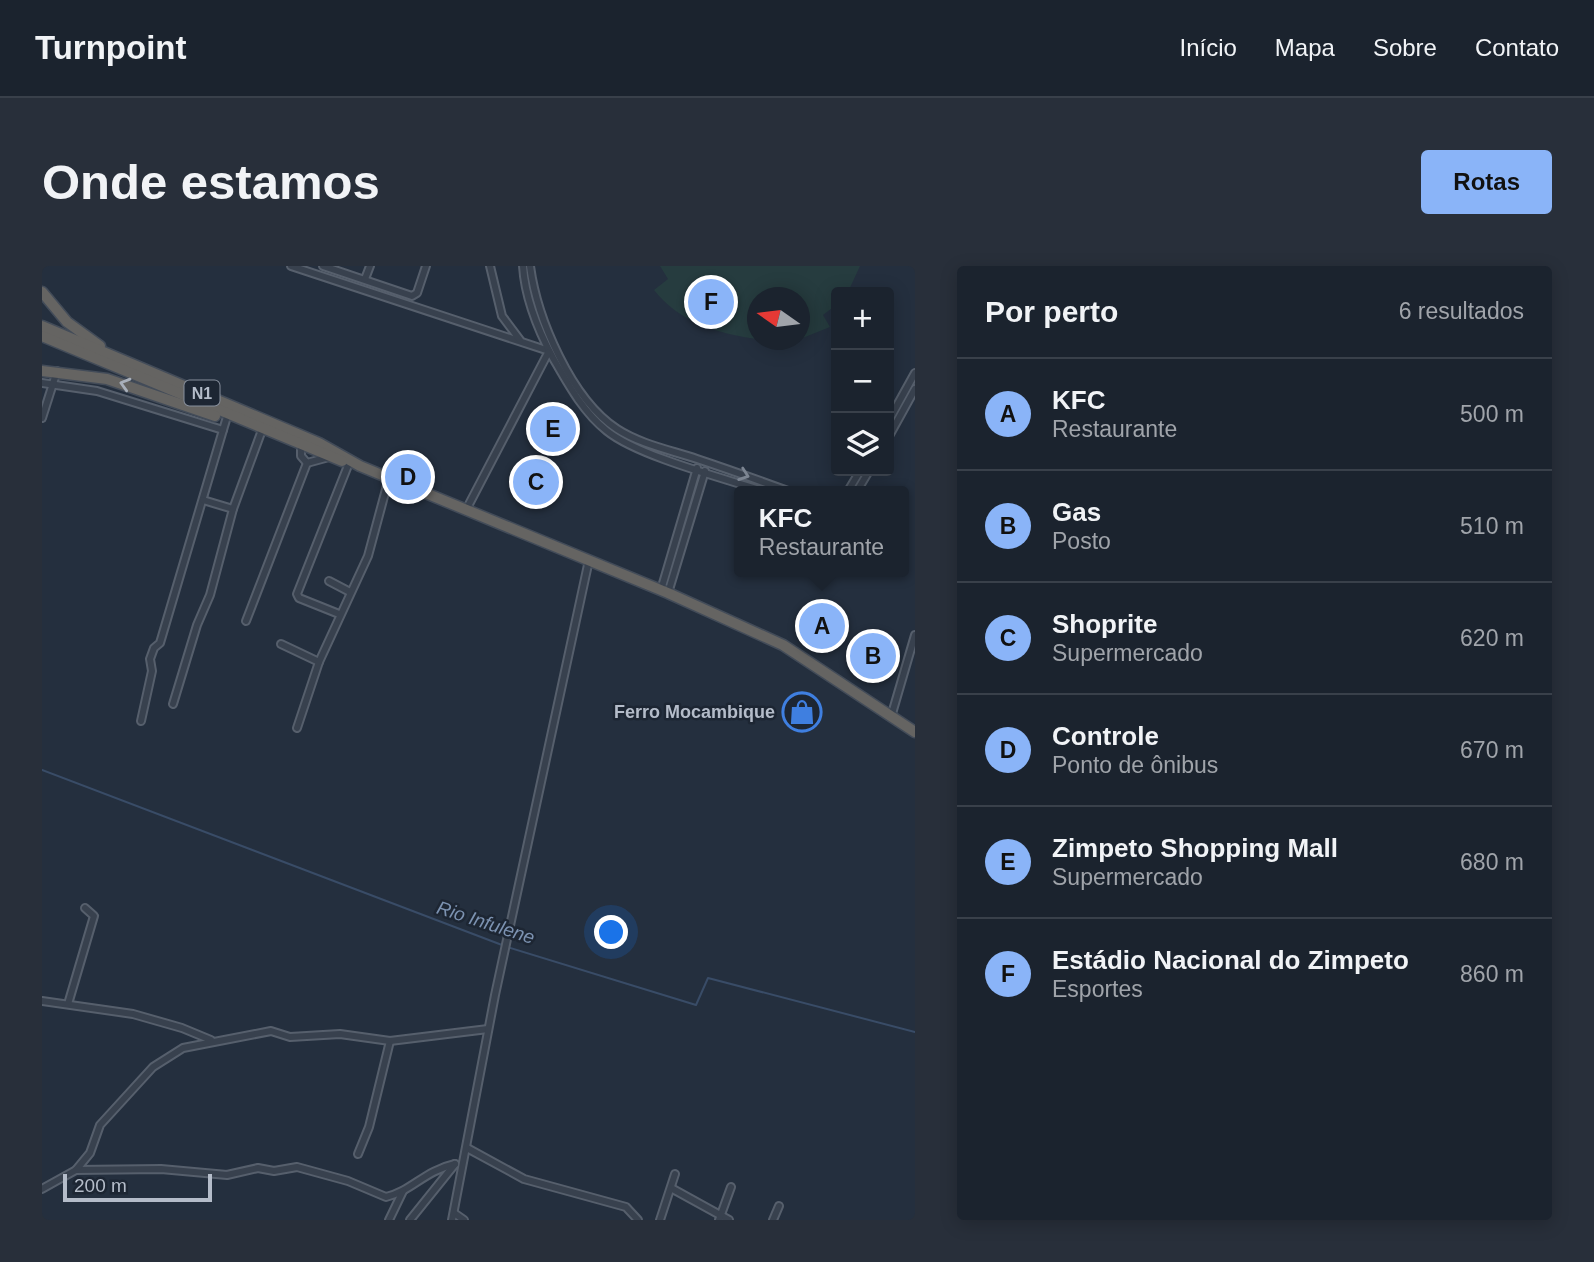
<!DOCTYPE html>
<html lang="pt">
<meta charset="utf-8">
<style>
:root{--surface:#1b232e;--page:#282f3a;--text:#f1f3f6;--muted:#a0a4aa;--line:#39404a;--accent:#8ab4f8}
body{margin:0;font-family:Helvetica,sans-serif;background:var(--page);color:var(--text)}
.controls{position:absolute;right:21px;top:21px;display:grid;overflow:hidden;border-radius:7px;box-shadow:0 4px 18px #0003}
.controls button{width:63px;height:63px;display:grid;place-items:center;padding:0;border:0;border-bottom:2px solid var(--line);background:var(--surface);color:var(--text);font:35px sans-serif}
.compass{position:absolute;left:705px;top:21px;width:63px;height:63px;border-radius:50%;background:var(--surface);box-shadow:0 4px 18px #0003;rotate:284deg}
.scale{position:absolute;left:21px;bottom:18px;width:149px;box-sizing:border-box;padding-left:7px;border:4px solid #b4bcc9;border-top:0;font-size:19px;line-height:24px;white-space:nowrap;color:#b4bcc9;-webkit-text-stroke:5px #1d2633;paint-order:stroke}
.you{position:absolute;left:570px;top:667px;width:24px;height:24px;margin:-18px;border:5px solid #fff;border-radius:50%;background:#1a73e8;box-shadow:0 0 0 10px #1a73e833}
.badge{display:grid;place-items:center;width:46px;height:46px;border-radius:50%;background:var(--accent);color:#111;font-size:23px;font-weight:700}
.pin{position:absolute;translate:-50% -50%;border:4px solid #fff;box-shadow:0 2px 7px #0006}
.popup{position:absolute;left:692px;top:220px;width:175px;height:91px;box-sizing:border-box;display:grid;place-content:center;border-radius:7px;background:var(--surface);filter:drop-shadow(0 2px 5px #0005);font-size:23px;white-space:nowrap;color:var(--muted)}
.popup b{font-size:26px;color:var(--text)}
.popup::after{content:'';position:absolute;left:50%;top:100%;margin-left:-14px;border:14px solid transparent;border-top-color:var(--surface)}
.list{margin:0;padding:0;list-style:none}
h2{display:flex;justify-content:space-between;align-items:center;height:91px;margin:0;padding:0 28px;font-size:30px}
h2 small{font-size:23px;font-weight:400;color:var(--muted)}
.list li{display:grid;grid-template-columns:46px 1fr auto;gap:21px;align-items:center;box-sizing:border-box;height:112px;padding:0 28px;border-top:2px solid var(--line)}
.list b{display:block;font-size:26px;white-space:nowrap}
.list p{margin:0;font-size:23px;white-space:nowrap;color:var(--muted)}
.list em{font-size:23px;font-style:normal;color:var(--muted)}
.icon{flex:none;width:38px;height:38px;fill:none;stroke:currentColor;stroke-width:2;stroke-linecap:round;stroke-linejoin:round}
.map{position:relative;flex:none;width:873px;height:954px;overflow:hidden;border-radius:7px}
header{display:flex;align-items:center;gap:42px;box-sizing:border-box;height:98px;padding:0 35px;background:var(--surface);border-bottom:2px solid var(--line)}
header strong{font-size:33px}
nav{display:flex;gap:38px;margin-inline-start:auto;font-size:24px}
.intro{display:flex;align-items:center;justify-content:space-between;box-sizing:border-box;height:168px;padding:0 42px}
h1{margin:0;font-size:49px}
.button{padding:18px 32px;border-radius:7px;background:var(--accent);color:#111;font-size:24px;font-weight:700}
main{display:flex;gap:42px;padding:0 42px}
aside{flex:1;background:var(--surface);border-radius:7px;box-shadow:0 4px 18px #0003}
.map>svg:first-child{display:block}
.green{fill:#263c3f}
.lines{fill:none;stroke-linecap:round;stroke-linejoin:round}
.stream{stroke:#394c67;stroke-width:2}
.minor-casing{stroke:#565f6c;stroke-width:10}
.trunk-casing{stroke:#434c59;stroke-width:13}
.minor{stroke:#38414e;stroke-width:6}
.trunk{stroke:#656462;stroke-width:10}
.oneway{stroke:#a8afba}
.oneway2{stroke:#7c8592}
.labels{text-anchor:middle;stroke-width:5;stroke-linejoin:round;paint-order:stroke}
.shield{fill:#1d2633;stroke:#878f9c;stroke-width:2}
.shield-label{font-size:16px;font-weight:bold;fill:#b4bcc9}
.poi-label{font-size:18px;font-weight:bold;fill:#b4bcc9;stroke:#1d2633;text-anchor:end}
.water-label{font-size:19px;font-style:italic;fill:#7c92b1;stroke:#1d2633}
</style>
<header>
<strong>Turnpoint</strong>
<nav><a>Início</a><a>Mapa</a><a>Sobre</a><a>Contato</a></nav>
</header>
<div class="intro"><h1>Onde estamos</h1><a class="button">Rotas</a></div>
<main>
<div class="map">
<svg width="873" height="954" viewBox="0 0 873 954">
<rect width="100%" height="100%" fill="#242f3e"/>
<path class="green" d="M618,0H818L806,26H794V39L781,49L788,61L758,73V32H716L715,73C676,68 637,56 612,24L626,13Z"/>
<g class="lines">
<g class="stream">
<polyline points="0,504 460,679"/>
<polyline points="465,681 654,739 666,712 873,766"/>
</g>
<g class="minor-casing">
<g id="minor">
<polyline points="249,0 507,85"/>
<polyline points="281,0 370,30 375,27 384,0"/>
<polyline points="448,0 460,50 478,74"/>
<path d="M481,0C483,32 496,64 511,92C526,118 541,146 565,165C596,190 681,212 721,225"/>
<path d="M488,0C495,52 529,133 575,163C598,178 628,184 655,193C685,203 716,214 746,225"/>
<polyline points="323,13 328,0"/>
<polyline points="0,117 55,125 181,164 118,377 112,382 108,393 110,405 99,455"/>
<polyline points="0,152 15,105"/>
<polyline points="847,154 873,107"/>
<polyline points="181,164 184,154"/>
<polyline points="847,170 873,123"/>
<polyline points="259,179 259,190 265,197 287,191"/>
<polyline points="806,225 818,205"/>
<polyline points="815,225 827,205"/>
<polyline points="161,234 191,243 220,164"/>
<polyline points="424,244 506,87"/>
<polyline points="287,315 308,326"/>
<polyline points="619,324 655,202"/>
<polyline points="626,327 663,205"/>
<polyline points="297,348 257,332 255,328 307,197"/>
<polyline points="204,355 265,197"/>
<polyline points="239,378 277,396"/>
<polyline points="131,438 155,359 168,329 191,243"/>
<polyline points="849,451 873,369"/>
<polyline points="255,462 277,396 326,290 347,212"/>
<polyline points="0,735 91,748 140,762 169,774"/>
<polyline points="26,738 52,650 43,642"/>
<polyline points="425,882 482,913 584,941 596,954"/>
<polyline points="316,888 327,861 348,775"/>
<path d="M34,904L119,903L185,909L216,902L232,905L255,901L306,915L344,931C370,925 382,905 413,898"/>
<polyline points="629,922 687,954"/>
<polyline points="0,923 34,904 48,887 58,859 111,801 141,782 229,765 248,771 298,768 348,775 446,763"/>
<polyline points="412,947 422,954"/>
<polyline points="347,954 361,925"/>
<polyline points="368,954 413,898"/>
<polyline points="410,954 453,729 547,294"/>
<polyline points="618,954 633,908"/>
<polyline points="677,954 689,921"/>
<polyline points="731,954 737,940"/>
</g>
</g>
<g class="trunk-casing">
<g id="trunk">
<polyline points="0,26 25,56 58,80"/>
<polyline points="0,60 277,177 318,200 626,327 741,379 873,466"/>
<polyline points="0,70 300,195"/>
<polyline points="0,105 65,113 173,150"/>
</g>
</g>
<use href="#minor" class="minor"/>
<use href="#trunk" class="trunk"/>
</g>
<defs><path id="oneway-chevron" d="M-2-3.5L2.5 0L-2 3.5" fill="none" stroke-width="1.6" stroke-linecap="round" stroke-linejoin="round" transform="scale(1.75)"/></defs>
<use class="oneway" href="#oneway-chevron" transform="translate(83 118) rotate(-164)"/>
<use class="oneway2" href="#oneway-chevron" transform="translate(702 209) rotate(19)"/>
<defs>
<g id="shop-ring" transform="scale(2.0125)"><circle r="9.5" fill="#1d2633" stroke="#3f7fe0" stroke-width="1.5"/><path d="M-5-2.5h2.3a2.7 3.5 0 0 1 5.4 0H5L5.5 6h-11ZM-1.5-2.5h3a1.5 2.3 0 0 0-3 0Z" fill="#3f7fe0"/></g>
</defs>
<g fill-rule="evenodd">
<use href="#shop-ring" x="760" y="446"/>
</g>
<g class="labels">
<rect class="shield" x="142.5" y="114.5" width="35" height="25" rx="5"/>
<g class="shield-label">
<text x="160" y="133">N1</text>
</g>
<g class="poi-label">
<text x="733" y="452">Ferro Mocambique</text>
</g>
<g class="water-label">
<text transform="translate(444 656) rotate(18)" y="7">Rio Infulene</text>
</g>
</g>
</svg>
<div class="controls">
<button>+</button>
<button>−</button>
<button><svg class="icon" aria-label="layers" viewBox="0 0 24 24"><path d="M12 4l9 5-9 5-9-5zM3 14l9 5 9-5"/></svg></button>
</div>
<svg class="compass" viewBox="-18 -18 36 36"><path d="M0-13l5 13h-10z" fill="#e53935"/><path d="M0 13l5-13h-10z" fill="#a0a4aa"/></svg>
<div class="scale">200 m</div>
<div class="you"></div>
<div class="pin badge" style="left:780px;top:360px">A</div>
<div class="popup"><b>KFC</b>Restaurante</div>
<div class="pin badge" style="left:831px;top:390px">B</div>
<div class="pin badge" style="left:494px;top:216px">C</div>
<div class="pin badge" style="left:366px;top:211px">D</div>
<div class="pin badge" style="left:511px;top:163px">E</div>
<div class="pin badge" style="left:669px;top:36px">F</div>
</div>
<aside>
<h2>Por perto<small>6 resultados</small></h2>
<ul class="list">
<li><span class="badge">A</span><div><b>KFC</b><p>Restaurante</p></div><em>500 m</em></li>
<li><span class="badge">B</span><div><b>Gas</b><p>Posto</p></div><em>510 m</em></li>
<li><span class="badge">C</span><div><b>Shoprite</b><p>Supermercado</p></div><em>620 m</em></li>
<li><span class="badge">D</span><div><b>Controle</b><p>Ponto de ônibus</p></div><em>670 m</em></li>
<li><span class="badge">E</span><div><b>Zimpeto Shopping Mall</b><p>Supermercado</p></div><em>680 m</em></li>
<li><span class="badge">F</span><div><b>Estádio Nacional do Zimpeto</b><p>Esportes</p></div><em>860 m</em></li>
</ul>
</aside>
</main>
